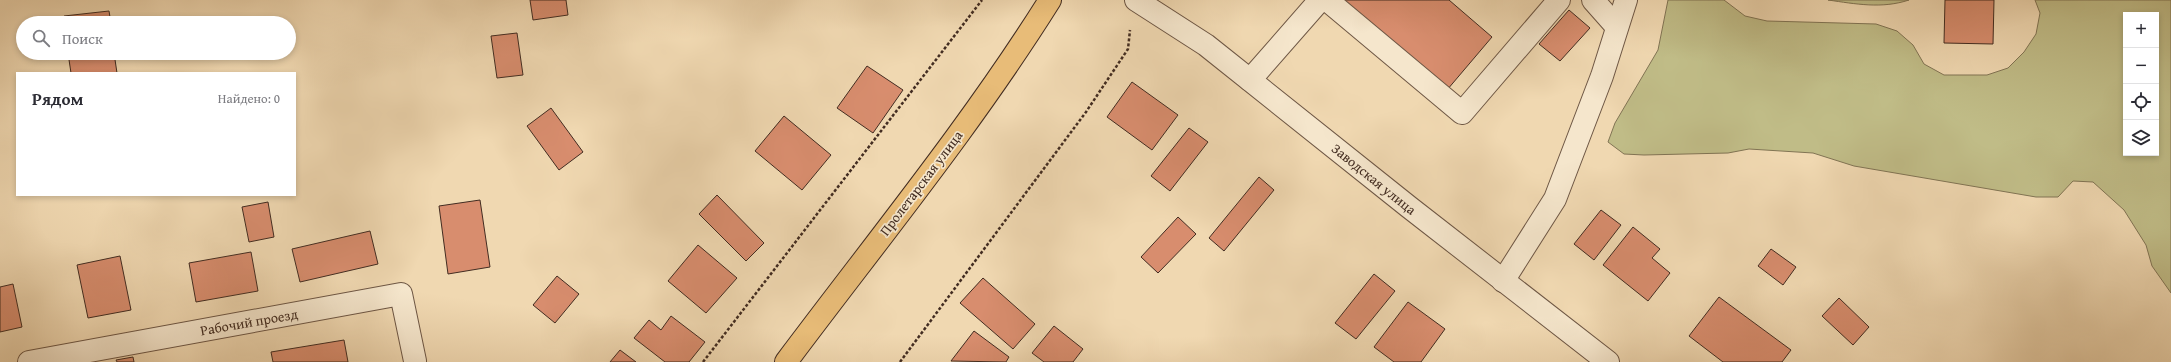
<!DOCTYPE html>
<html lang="ru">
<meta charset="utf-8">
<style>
:root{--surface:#fff;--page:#f7f7f7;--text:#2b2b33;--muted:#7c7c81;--line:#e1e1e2}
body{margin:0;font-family:"Gentium Book Plus",serif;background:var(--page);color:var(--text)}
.controls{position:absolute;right:12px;top:12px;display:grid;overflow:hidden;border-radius:0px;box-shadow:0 2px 6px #0003}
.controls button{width:36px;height:36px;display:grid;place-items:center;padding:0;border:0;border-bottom:1px solid var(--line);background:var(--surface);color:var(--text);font:20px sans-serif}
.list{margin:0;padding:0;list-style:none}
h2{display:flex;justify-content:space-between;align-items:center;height:52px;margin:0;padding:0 16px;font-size:17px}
h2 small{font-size:13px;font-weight:400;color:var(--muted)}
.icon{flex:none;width:22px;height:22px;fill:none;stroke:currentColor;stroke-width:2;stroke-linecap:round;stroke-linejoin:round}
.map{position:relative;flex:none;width:2171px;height:362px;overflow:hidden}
.search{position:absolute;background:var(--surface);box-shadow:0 2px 6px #0003;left:16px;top:16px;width:280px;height:44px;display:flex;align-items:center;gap:10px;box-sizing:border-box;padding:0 14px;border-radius:22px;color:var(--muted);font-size:15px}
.panel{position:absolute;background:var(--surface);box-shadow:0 2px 6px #0003;left:16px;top:72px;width:280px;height:124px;border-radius:0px}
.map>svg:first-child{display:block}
.green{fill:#c0bc87;stroke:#817454;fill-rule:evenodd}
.building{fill:#d88d6e;stroke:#422c21}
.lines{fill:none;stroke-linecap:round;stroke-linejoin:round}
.minor-casing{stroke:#6e5745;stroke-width:24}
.major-casing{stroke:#422c21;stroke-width:24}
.path{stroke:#422c21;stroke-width:2.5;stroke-dasharray:3 2;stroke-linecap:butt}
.minor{stroke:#f5e6cc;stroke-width:22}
.major{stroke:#e8bc78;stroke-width:22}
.labels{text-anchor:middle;stroke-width:3.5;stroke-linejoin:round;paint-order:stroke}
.street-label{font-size:14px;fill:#422c21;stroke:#f5e6cc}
</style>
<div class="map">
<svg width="2171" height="362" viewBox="0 0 2171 362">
<rect width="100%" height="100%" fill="#f0d8b1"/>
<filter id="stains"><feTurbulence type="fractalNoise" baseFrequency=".005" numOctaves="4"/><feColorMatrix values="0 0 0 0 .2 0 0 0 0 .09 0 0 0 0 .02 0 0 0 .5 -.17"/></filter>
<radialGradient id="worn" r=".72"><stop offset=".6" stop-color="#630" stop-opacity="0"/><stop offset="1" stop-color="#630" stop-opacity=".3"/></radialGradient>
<g class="green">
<path d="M1668,0H1724L1745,16L1767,21L1876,24L1897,31L1913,45L1924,64L1944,75H1987L2008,68L2024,52L2036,34L2040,13L2035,0H2171V293L2152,266L2146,245L2124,210L2093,182L2073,181L2058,197H2036L1854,166L1813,153L1749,149L1728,153L1644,155L1624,154L1608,142L1615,123L1658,50ZM2126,15H2156V153H2126Z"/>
<path d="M1828,0H1909C1882,9 1856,4 1828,0Z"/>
</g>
<g class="building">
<polygon points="530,0 566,0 568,15 533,20"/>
<polygon points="1340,0 1449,0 1492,37 1447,90"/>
<polygon points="1945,0 1994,0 1993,44 1944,43"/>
<polygon points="1569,10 1590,28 1560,61 1539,44"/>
<polygon points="109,11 111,23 65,23 64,16"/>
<polygon points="517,33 523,75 497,78 491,36"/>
<polygon points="68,53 114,53 117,73 71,73"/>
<polygon points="867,66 903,90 873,133 837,108"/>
<polygon points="1132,82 1178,115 1152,150 1107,117"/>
<polygon points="551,108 583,152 559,170 527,126"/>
<polygon points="784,116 831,155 802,190 755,151"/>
<polygon points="1189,128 1208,142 1170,191 1151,176"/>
<polygon points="1259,177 1274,190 1224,251 1209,238"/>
<polygon points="717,195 764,243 746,261 699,214"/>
<polygon points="480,200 490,267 448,274 439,206"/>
<polygon points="268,202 274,237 249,242 242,207"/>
<polygon points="1601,210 1621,225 1594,260 1574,244"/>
<polygon points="1178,217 1196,234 1158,273 1141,257"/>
<polygon points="1633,227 1660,249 1652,258 1670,273 1648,301 1603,265"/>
<polygon points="370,231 378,264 300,282 292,249"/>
<polygon points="698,245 737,278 706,313 668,281"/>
<polygon points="1771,249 1796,267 1783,285 1758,266"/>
<polygon points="251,252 258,291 196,302 189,263"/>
<polygon points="120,256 131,310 88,318 77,265"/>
<polygon points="1374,274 1395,291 1356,339 1335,323"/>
<polygon points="557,276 579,294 555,323 533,305"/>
<polygon points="983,278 1035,324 1013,349 960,303"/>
<polygon points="13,284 22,327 0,332 0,287"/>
<polygon points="1719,297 1791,350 1782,362 1723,362 1689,336"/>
<polygon points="1839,298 1869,327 1853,345 1822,316"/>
<polygon points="1408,302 1445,329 1421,362 1394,362 1374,347"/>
<polygon points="671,316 705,342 689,362 665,362 634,338 649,320 661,330"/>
<polygon points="1054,326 1083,349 1073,362 1044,362 1032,353"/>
<polygon points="974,331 1009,357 1006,362 951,361"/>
<polygon points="344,340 348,362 273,362 271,352"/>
<polygon points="620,350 636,362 610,362"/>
<polygon points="133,357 134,362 117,362 116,360"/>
</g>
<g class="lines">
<g class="minor-casing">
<g id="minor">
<polyline points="1136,0 1206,45 1409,207 1608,362"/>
<polyline points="1327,0 1462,113 1559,0"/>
<polyline points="1593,0 1616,26"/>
<polyline points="1250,80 1320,0"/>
<polyline points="1503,281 1555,199 1602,76 1626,0"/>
<polyline points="29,362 401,294 415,361"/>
</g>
</g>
<g class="major-casing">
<path id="major" d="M786,362C875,243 971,126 1050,0"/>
</g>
<g class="path">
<polyline points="703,362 982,0"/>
<polyline points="900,362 1086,112 1128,49 1130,30"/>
</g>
<use href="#minor" class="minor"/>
<use href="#major" class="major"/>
</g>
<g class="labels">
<g class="street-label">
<text transform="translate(1374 179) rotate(39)" y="5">Заводская улица</text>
<text transform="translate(921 183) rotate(-53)" y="5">Пролетарская улица</text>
<text transform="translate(249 322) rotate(-10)" y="5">Рабочий проезд</text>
</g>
</g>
<rect width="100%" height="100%" filter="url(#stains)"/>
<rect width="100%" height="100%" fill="url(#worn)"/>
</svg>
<div class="controls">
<button>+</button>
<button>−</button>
<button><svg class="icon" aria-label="locate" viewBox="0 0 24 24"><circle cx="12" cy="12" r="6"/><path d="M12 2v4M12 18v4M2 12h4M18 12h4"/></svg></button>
<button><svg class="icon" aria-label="layers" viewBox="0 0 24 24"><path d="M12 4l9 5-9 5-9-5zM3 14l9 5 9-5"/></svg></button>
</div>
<div class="search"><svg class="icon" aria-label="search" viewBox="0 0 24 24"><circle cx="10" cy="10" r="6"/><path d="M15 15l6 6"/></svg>Поиск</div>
<section class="panel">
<h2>Рядом<small>Найдено: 0</small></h2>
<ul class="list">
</ul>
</section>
</div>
